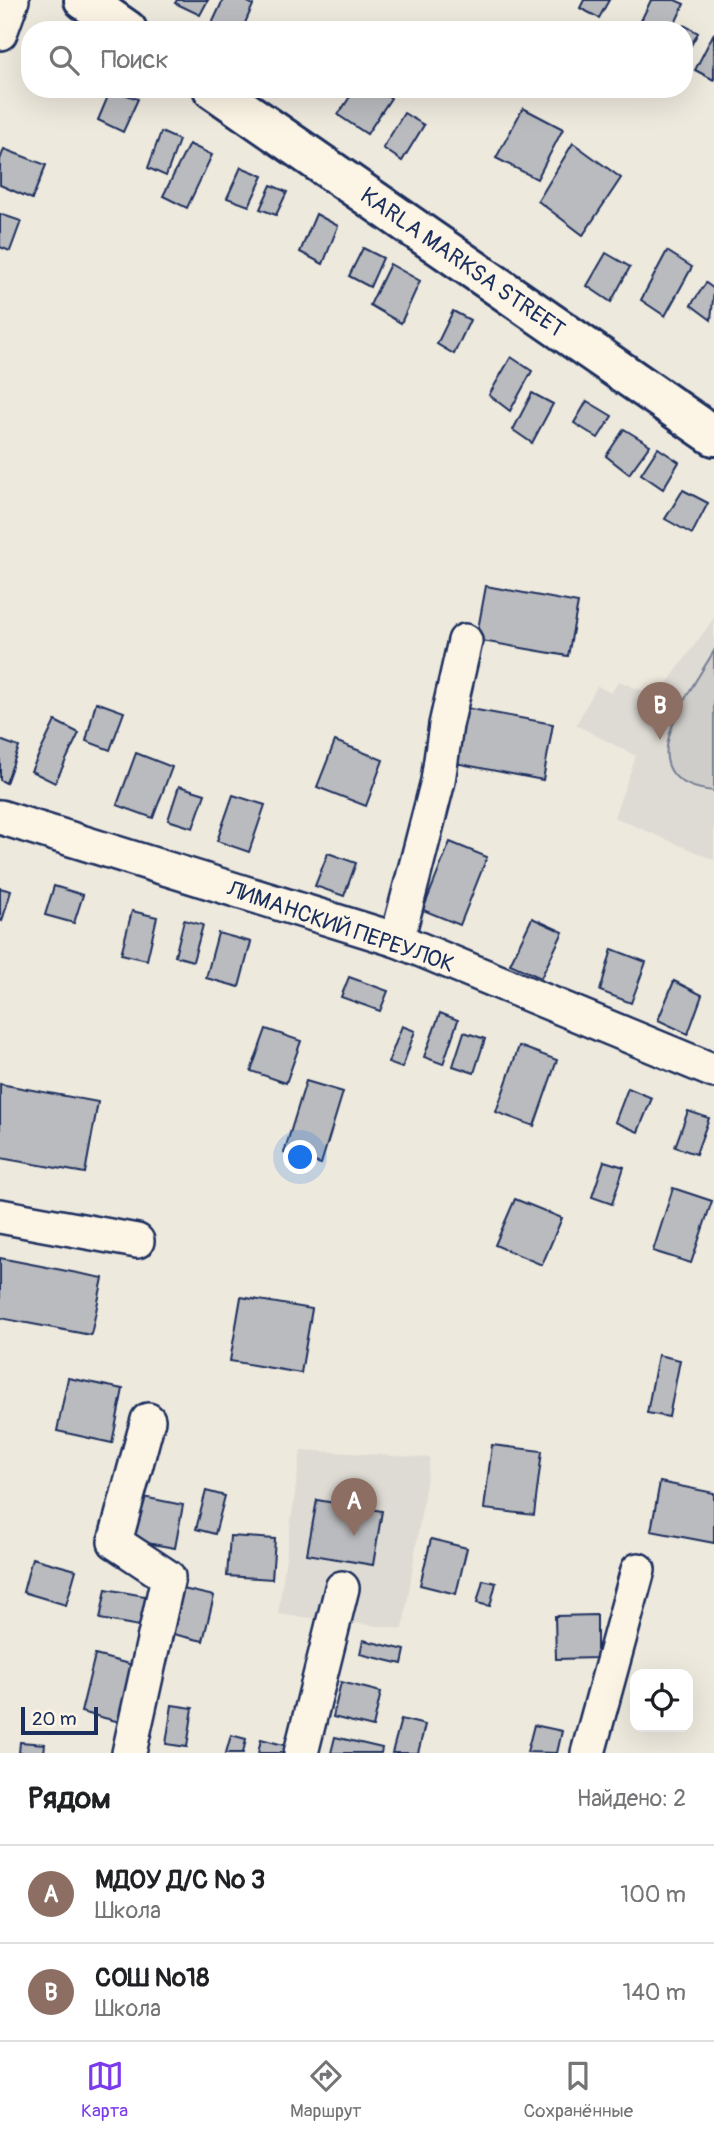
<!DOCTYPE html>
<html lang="ru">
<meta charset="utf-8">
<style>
:root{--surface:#fff;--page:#f6f6f6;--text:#202124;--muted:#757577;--line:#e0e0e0;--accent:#7c3aed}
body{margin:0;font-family:Pangolin,sans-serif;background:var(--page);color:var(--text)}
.controls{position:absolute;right:21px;bottom:21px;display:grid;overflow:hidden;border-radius:14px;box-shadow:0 7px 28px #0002}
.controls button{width:63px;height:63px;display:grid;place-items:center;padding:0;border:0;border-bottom:2px solid var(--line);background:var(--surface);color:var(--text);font:35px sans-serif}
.scale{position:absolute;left:21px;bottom:18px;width:77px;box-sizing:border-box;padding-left:7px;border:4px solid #1b2f5e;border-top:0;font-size:19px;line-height:24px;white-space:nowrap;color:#1b2f5e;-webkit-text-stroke:5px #fcf5e5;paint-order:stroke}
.you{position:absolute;left:301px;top:1158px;width:24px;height:24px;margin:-18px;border:5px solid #fff;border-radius:50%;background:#1a73e8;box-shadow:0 0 0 10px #1a73e833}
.badge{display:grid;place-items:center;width:46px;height:46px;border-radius:50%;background:var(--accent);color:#fff;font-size:23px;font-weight:700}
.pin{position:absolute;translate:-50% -58px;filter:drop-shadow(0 2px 4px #0008)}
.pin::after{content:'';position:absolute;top:37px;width:24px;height:21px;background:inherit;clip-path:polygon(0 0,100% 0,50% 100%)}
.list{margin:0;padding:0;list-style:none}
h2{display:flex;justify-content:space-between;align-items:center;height:91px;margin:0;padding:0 28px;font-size:30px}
h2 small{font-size:23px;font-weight:400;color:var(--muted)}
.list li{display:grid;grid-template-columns:46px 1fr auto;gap:21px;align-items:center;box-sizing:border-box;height:98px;padding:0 28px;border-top:2px solid var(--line)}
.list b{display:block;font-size:26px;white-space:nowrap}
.list p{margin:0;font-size:23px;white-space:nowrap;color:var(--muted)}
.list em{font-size:23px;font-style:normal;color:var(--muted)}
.icon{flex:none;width:38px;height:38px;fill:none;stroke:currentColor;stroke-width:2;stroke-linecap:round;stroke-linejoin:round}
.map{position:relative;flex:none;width:714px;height:1753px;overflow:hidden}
.search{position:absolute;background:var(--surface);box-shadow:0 7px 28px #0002;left:21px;right:21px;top:21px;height:77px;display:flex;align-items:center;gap:18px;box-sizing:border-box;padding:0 24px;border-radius:28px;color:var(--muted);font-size:26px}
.sheet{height:287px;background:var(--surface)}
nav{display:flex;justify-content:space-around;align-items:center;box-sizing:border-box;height:98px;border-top:2px solid var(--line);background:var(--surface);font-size:19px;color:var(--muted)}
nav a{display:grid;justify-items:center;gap:4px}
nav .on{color:var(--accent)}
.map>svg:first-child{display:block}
.built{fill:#dedbd4}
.green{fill:#cfcdca;stroke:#757e94;stroke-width:2}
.building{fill:#babbbe;stroke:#1b2f5e;stroke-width:2}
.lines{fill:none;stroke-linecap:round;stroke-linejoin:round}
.minor-casing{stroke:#1b2f5e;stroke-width:38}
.major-casing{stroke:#1b2f5e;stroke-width:44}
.minor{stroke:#fcf5e5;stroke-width:33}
.major{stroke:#fcf5e5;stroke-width:38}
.labels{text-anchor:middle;stroke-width:5;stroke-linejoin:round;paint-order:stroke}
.street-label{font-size:23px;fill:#1b2f5e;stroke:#fcf5e5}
</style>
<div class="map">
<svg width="714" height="1753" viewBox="0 0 714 1753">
<rect width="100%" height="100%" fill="#eee9dd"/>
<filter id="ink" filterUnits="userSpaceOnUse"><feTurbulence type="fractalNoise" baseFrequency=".0143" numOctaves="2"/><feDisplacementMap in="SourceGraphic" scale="14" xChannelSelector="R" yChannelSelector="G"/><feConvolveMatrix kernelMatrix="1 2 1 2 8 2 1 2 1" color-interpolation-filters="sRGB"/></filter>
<g filter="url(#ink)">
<g class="built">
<polygon points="714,618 714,860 614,817 636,756 576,725 597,686 611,693 619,681 657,697"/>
<polygon points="301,1450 430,1458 403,1629 278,1614"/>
</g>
<path class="green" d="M714,651V791C621,781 689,694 714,651Z"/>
<g class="building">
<polygon points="177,0 208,0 200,15 175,3"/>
<polygon points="223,0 244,0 253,5 242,30 209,30"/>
<polygon points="584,0 609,0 599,18 580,8"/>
<polygon points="651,0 675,0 684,4 672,30 637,29"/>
<polygon points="684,25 698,33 684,58 684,30 681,30"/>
<polygon points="714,33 714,80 695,70"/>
<polygon points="111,89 138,99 123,132 98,120"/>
<polygon points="355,89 377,89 391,98 367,134 338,115"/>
<polygon points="523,108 563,129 537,179 496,158"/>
<polygon points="404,113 424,125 402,161 383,148"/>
<polygon points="161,132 179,140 166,176 148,168"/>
<polygon points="573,143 621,178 583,235 538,201"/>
<polygon points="189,144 212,155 187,208 163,196"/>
<polygon points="4,149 46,165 32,199 0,185 0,160"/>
<polygon points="241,167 263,176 249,206 227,198"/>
<polygon points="271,185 287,192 276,215 260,209"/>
<polygon points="0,214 21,221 10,251 0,247"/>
<polygon points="316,214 338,226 323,264 300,252"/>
<polygon points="363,248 383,258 370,287 349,276"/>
<polygon points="667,251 692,267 665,316 641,300"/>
<polygon points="606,253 630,267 611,302 587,286"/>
<polygon points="390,264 420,281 401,323 370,305"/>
<polygon points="706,283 714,289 711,320 691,305"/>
<polygon points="453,311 470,320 454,354 437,344"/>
<polygon points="511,357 532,371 510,411 489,395"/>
<polygon points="532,393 553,404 532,443 513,430"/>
<polygon points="587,401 612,416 598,438 574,423"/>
<polygon points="624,429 650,445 629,474 606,456"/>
<polygon points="658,448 679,462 663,489 641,474"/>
<polygon points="683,490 708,503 692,534 665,519"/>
<polygon points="486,586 578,603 568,656 476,640"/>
<polygon points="96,702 124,712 110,750 86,741"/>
<polygon points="460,707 553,724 543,780 450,762"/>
<polygon points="55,721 79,733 55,783 31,771"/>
<polygon points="0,740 19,747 6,783 0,780"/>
<polygon points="335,741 383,760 366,806 317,787"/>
<polygon points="136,753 172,767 153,818 117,805"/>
<polygon points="179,786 205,794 193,828 168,820"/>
<polygon points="233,795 265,805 249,852 217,841"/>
<polygon points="450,842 487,857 460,925 423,910"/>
<polygon points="328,853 356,863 344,896 315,886"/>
<polygon points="54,886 83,895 74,923 45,915"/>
<polygon points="0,888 11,891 2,921 0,920"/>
<polygon points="132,911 157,917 147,960 121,954"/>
<polygon points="532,918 563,932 541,978 510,964"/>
<polygon points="184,920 203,925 193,961 175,956"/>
<polygon points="218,933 251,942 239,987 206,978"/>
<polygon points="612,949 646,962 631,1003 600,991"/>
<polygon points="349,977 388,991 380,1011 341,997"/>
<polygon points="674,981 702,995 688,1034 658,1020"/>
<polygon points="440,1013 458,1020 443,1064 424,1057"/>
<polygon points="402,1026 415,1031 402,1068 388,1063"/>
<polygon points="266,1029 301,1041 286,1083 251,1071"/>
<polygon points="464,1032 485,1039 474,1073 453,1066"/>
<polygon points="519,1046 557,1060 534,1126 496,1112"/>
<polygon points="306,1081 343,1092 321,1164 284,1153"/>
<polygon points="0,1084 98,1102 85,1173 0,1158"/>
<polygon points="628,1088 652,1098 638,1132 615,1122"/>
<polygon points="688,1111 709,1118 696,1154 675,1147"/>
<polygon points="604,1161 624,1167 612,1204 592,1197"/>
<polygon points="673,1188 712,1201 691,1263 653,1251"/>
<polygon points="515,1199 562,1218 542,1265 495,1245"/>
<polygon points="0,1258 103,1278 91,1335 0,1318"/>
<polygon points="241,1297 312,1309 301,1373 230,1361"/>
<polygon points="658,1355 680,1360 669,1417 647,1413"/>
<polygon points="68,1378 123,1389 112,1443 57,1431"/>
<polygon points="492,1445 542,1451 534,1515 484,1509"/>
<polygon points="660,1482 714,1493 714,1543 651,1531"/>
<polygon points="206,1491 225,1496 215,1534 196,1529"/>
<polygon points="138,1496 183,1505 175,1548 130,1540"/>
<polygon points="317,1500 382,1511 373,1565 307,1554"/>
<polygon points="230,1536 275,1539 272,1579 227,1576"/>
<polygon points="431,1539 467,1548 456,1594 420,1585"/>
<polygon points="32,1558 76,1570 66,1605 23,1592"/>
<polygon points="483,1580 496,1583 490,1606 477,1603"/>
<polygon points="106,1589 150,1597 145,1627 100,1619"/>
<polygon points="183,1589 214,1596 203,1641 173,1634"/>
<polygon points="597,1615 597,1658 556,1659 555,1616"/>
<polygon points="363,1640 405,1650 402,1664 360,1654"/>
<polygon points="95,1655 133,1665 120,1722 81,1712"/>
<polygon points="341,1682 381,1692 373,1727 333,1717"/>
<polygon points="172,1705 193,1708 187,1747 166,1744"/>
<polygon points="401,1719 425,1725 418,1753 392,1753"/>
<polygon points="534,1725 562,1731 557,1753 527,1752"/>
<polygon points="231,1735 246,1739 243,1753 226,1753"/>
<polygon points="335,1737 382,1748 381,1753 331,1753"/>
<polygon points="261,1739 287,1746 285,1753 258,1753"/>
<polygon points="20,1742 45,1744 44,1753 19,1753"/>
</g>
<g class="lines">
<g class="minor-casing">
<g id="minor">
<polyline points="0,33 12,0"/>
<polyline points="0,817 397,940 714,1071"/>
<polyline points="397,940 438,781 446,725 465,641"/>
<polyline points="0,1216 137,1241"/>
<polyline points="129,1753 168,1577 115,1542 148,1420"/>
<polyline points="301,1753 342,1588"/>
<polyline points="588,1753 638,1570"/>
</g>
</g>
<g class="major-casing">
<g id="major">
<polyline points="84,0 127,30"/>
<polyline points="213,89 714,436"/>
</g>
</g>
<use href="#minor" class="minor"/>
<use href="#major" class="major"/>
</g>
</g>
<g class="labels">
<g class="street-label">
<text transform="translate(463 262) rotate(35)" y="8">KARLA MARKSA STREET</text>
<text transform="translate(341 926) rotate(19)" y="8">ЛИМАНСКИЙ ПЕРЕУЛОК</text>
</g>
</g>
</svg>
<div class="controls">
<button><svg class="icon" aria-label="locate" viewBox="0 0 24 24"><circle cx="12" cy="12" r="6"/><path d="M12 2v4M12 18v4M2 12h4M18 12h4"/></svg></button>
</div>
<div class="scale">20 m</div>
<div class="you"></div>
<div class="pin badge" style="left:354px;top:1536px;background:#8d6e63">A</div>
<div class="pin badge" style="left:660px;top:740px;background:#8d6e63">B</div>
<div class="search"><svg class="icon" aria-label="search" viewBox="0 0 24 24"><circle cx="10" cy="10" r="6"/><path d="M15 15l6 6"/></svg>Поиск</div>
</div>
<section class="sheet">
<h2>Рядом<small>Найдено: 2</small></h2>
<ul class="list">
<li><span class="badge" style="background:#8d6e63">A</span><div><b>МДОУ Д/С № 3</b><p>Школа</p></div><em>100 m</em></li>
<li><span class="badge" style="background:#8d6e63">B</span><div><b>СОШ №18</b><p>Школа</p></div><em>140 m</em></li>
</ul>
</section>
<nav>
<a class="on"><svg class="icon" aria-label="map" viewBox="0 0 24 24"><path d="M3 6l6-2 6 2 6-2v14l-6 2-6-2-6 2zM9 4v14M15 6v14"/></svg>Карта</a>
<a><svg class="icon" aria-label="directions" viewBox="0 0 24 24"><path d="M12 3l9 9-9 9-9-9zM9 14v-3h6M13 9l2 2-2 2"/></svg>Маршрут</a>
<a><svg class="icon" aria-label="saved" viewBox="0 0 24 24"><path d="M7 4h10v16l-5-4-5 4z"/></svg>Сохранённые</a>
</nav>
